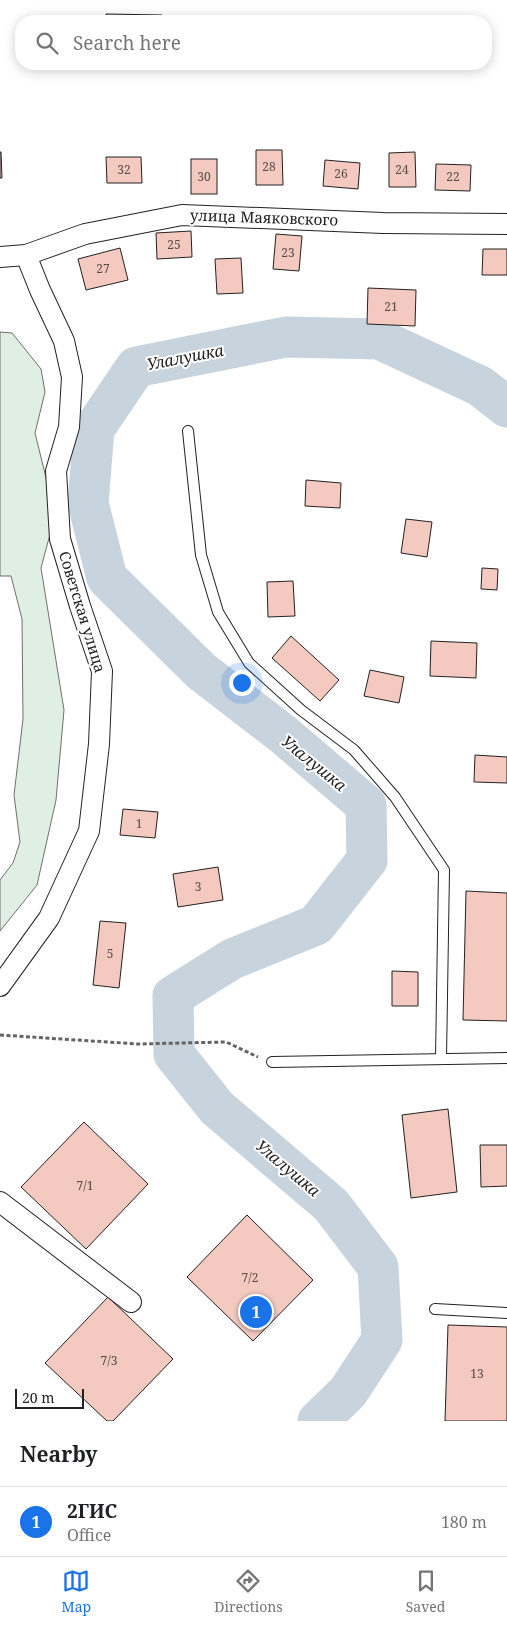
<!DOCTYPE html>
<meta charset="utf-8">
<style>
:root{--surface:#fff;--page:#f6f6f6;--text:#202124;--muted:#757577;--line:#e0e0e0;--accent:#1a73e8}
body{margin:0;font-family:"Noto Serif",serif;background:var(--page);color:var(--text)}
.scale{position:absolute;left:15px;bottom:12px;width:69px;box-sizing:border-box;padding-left:5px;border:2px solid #222;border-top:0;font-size:14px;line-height:18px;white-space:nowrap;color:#222;-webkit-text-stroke:4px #fff;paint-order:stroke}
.you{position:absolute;left:241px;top:682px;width:18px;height:18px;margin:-12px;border:4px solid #fff;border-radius:50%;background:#1a73e8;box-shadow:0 0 0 8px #1a73e833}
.badge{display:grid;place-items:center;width:32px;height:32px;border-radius:50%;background:var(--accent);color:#fff;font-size:16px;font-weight:700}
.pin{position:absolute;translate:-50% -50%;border:2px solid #fff;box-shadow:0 1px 5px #0006}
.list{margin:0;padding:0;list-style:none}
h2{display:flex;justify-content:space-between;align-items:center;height:65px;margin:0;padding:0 20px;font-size:21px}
h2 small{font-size:16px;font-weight:400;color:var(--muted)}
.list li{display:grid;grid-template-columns:32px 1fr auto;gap:15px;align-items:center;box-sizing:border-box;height:70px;padding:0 20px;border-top:1px solid var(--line)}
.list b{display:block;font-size:19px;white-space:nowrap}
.list p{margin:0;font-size:16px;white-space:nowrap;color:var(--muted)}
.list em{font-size:16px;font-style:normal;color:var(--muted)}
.icon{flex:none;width:28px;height:28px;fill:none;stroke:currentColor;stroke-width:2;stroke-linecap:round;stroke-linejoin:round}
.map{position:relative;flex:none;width:507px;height:1421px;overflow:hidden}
.search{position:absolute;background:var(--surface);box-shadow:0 2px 12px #0003;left:15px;right:15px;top:15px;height:55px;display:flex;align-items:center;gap:12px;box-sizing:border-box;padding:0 18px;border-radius:20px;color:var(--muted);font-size:19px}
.sheet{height:135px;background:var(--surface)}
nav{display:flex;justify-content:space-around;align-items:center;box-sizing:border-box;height:70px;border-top:1px solid var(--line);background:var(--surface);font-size:14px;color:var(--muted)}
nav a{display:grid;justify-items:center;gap:2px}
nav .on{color:var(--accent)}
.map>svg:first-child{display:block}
.green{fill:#e0efe3;stroke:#6f6f6f}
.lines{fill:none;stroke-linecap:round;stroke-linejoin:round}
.river{stroke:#c7d3dd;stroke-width:41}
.building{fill:#f3c9c0;stroke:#222}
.service-casing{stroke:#222;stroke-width:12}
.minor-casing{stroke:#222;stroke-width:22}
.path{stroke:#646464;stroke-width:3;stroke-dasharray:4 2.5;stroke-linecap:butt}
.service{stroke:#fff;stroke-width:10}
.minor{stroke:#fff;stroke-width:20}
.labels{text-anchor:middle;stroke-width:4;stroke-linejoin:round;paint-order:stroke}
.number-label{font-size:12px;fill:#564c4a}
.street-label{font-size:15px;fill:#222;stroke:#fff}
.water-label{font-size:16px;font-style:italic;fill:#222;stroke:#fff}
</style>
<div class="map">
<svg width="507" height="1421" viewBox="0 0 507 1421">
<rect width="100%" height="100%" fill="#fff"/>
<polygon class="green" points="0,332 12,333 41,369 45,392 35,433 51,498 53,523 41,568 64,710 56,800 37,885 0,931 0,880 13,863 20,842 14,795 23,719 22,619 11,576 0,576"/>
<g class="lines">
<polyline class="river" points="318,1421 348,1392 382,1340 378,1267 331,1205 217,1108 174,1054 173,996 232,959 316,925 367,860 366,805 284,735 201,671 107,578 88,503 94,429 136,367 286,337 379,339 480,386 507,407"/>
</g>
<g class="building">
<polygon points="106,14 162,15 162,21 106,21"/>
<rect x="377" y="17" width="35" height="4"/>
<rect x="443" y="17" width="35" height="4"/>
<rect x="241" y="18" width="26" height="3"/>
<polygon points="256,150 282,150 283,185 256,185"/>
<polygon points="0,152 1,152 2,178 0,178"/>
<polygon points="415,152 416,187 389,187 389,153"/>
<polygon points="106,157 141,157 142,183 107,183"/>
<rect x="191" y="159" width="26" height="35"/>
<polygon points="325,160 360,163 358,189 323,186"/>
<polygon points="436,164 471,165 470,191 435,190"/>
<polygon points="191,231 192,257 157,259 156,233"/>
<polygon points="276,234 302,236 299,271 273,269"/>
<polygon points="120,248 128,280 86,290 78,259"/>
<polygon points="483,249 507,249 507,275 482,275"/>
<polygon points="241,258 243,293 217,294 215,259"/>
<polygon points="368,288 416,290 415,326 367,324"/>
<polygon points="306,480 341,483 340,508 305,506"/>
<polygon points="406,519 432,522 427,557 401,553"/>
<polygon points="482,568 498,569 497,590 481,589"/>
<polygon points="293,581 295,616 268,617 267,582"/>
<polygon points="291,636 339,680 320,701 272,658"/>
<polygon points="431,641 477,643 476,678 430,676"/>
<polygon points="370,670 404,677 399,703 364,696"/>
<polygon points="475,755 507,757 507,783 474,782"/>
<polygon points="123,809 158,812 155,838 120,835"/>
<polygon points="218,867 223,900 178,907 173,874"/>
<polygon points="466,891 507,893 507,1021 463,1020"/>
<polygon points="100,921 126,923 119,988 93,985"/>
<polygon points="392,971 418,972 418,1006 392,1006"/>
<polygon points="448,1109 457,1192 411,1198 402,1115"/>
<polygon points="84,1122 148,1184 86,1249 21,1187"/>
<polygon points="480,1145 507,1145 507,1186 481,1187"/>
<polygon points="247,1215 313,1280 253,1341 187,1277"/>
<polygon points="108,1297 173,1359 113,1421 107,1421 45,1363"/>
<polygon points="448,1325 507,1327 507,1421 445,1421"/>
</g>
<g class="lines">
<g class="service-casing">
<g id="service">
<polyline points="188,431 201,555 218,612 249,663 301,710 354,750 395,797 444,870 441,1059"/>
<polyline points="272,1062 507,1058"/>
<polyline points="435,1309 507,1313"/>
</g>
</g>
<g class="minor-casing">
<g id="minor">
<polyline points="0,257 26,255 85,234 182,215 383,223 507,224"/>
<polyline points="0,986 49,918 89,831 99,744 102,671 80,606 60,539 56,471 69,427 72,377 64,341 40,290 26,255"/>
<polyline points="0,1202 131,1302"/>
</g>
</g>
<polyline class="path" points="0,1035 138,1044 226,1042 258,1057"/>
<use href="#service" class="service"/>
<use href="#minor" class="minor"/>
</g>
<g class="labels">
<g class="number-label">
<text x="269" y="171">28</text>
<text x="124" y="174">32</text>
<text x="402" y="174">24</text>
<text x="341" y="178">26</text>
<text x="204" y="181">30</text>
<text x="453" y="181">22</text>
<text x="174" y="249">25</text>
<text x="288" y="257">23</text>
<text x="103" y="273">27</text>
<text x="391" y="311">21</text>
<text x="139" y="828">1</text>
<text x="198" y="891">3</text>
<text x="110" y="958">5</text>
<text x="85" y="1190">7/1</text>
<text x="250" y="1282">7/2</text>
<text x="109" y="1365">7/3</text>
<text x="477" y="1378">13</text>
</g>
<g class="street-label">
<text transform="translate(264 218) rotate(2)" y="5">улица Маяковского</text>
<text transform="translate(82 612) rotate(73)" y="5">Советская улица</text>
</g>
<g class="water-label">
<text transform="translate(185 357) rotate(-11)" y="6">Улалушка</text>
<text transform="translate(314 763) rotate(39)" y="6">Улалушка</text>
<text transform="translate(288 1168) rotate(40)" y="6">Улалушка</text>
</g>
</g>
</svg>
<div class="scale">20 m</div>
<div class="you"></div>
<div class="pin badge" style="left:256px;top:1312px">1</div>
<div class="search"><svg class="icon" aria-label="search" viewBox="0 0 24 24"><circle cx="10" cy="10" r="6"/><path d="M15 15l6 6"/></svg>Search here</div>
</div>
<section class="sheet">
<h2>Nearby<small></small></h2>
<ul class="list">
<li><span class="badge">1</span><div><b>2ГИС</b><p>Office</p></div><em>180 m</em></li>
</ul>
</section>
<nav>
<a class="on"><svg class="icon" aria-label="map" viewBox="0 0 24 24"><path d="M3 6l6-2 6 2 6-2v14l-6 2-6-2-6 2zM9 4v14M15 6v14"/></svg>Map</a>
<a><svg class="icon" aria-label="directions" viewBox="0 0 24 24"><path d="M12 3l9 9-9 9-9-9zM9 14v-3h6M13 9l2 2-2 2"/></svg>Directions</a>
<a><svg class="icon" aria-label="saved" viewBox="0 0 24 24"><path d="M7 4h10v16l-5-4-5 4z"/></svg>Saved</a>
</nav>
